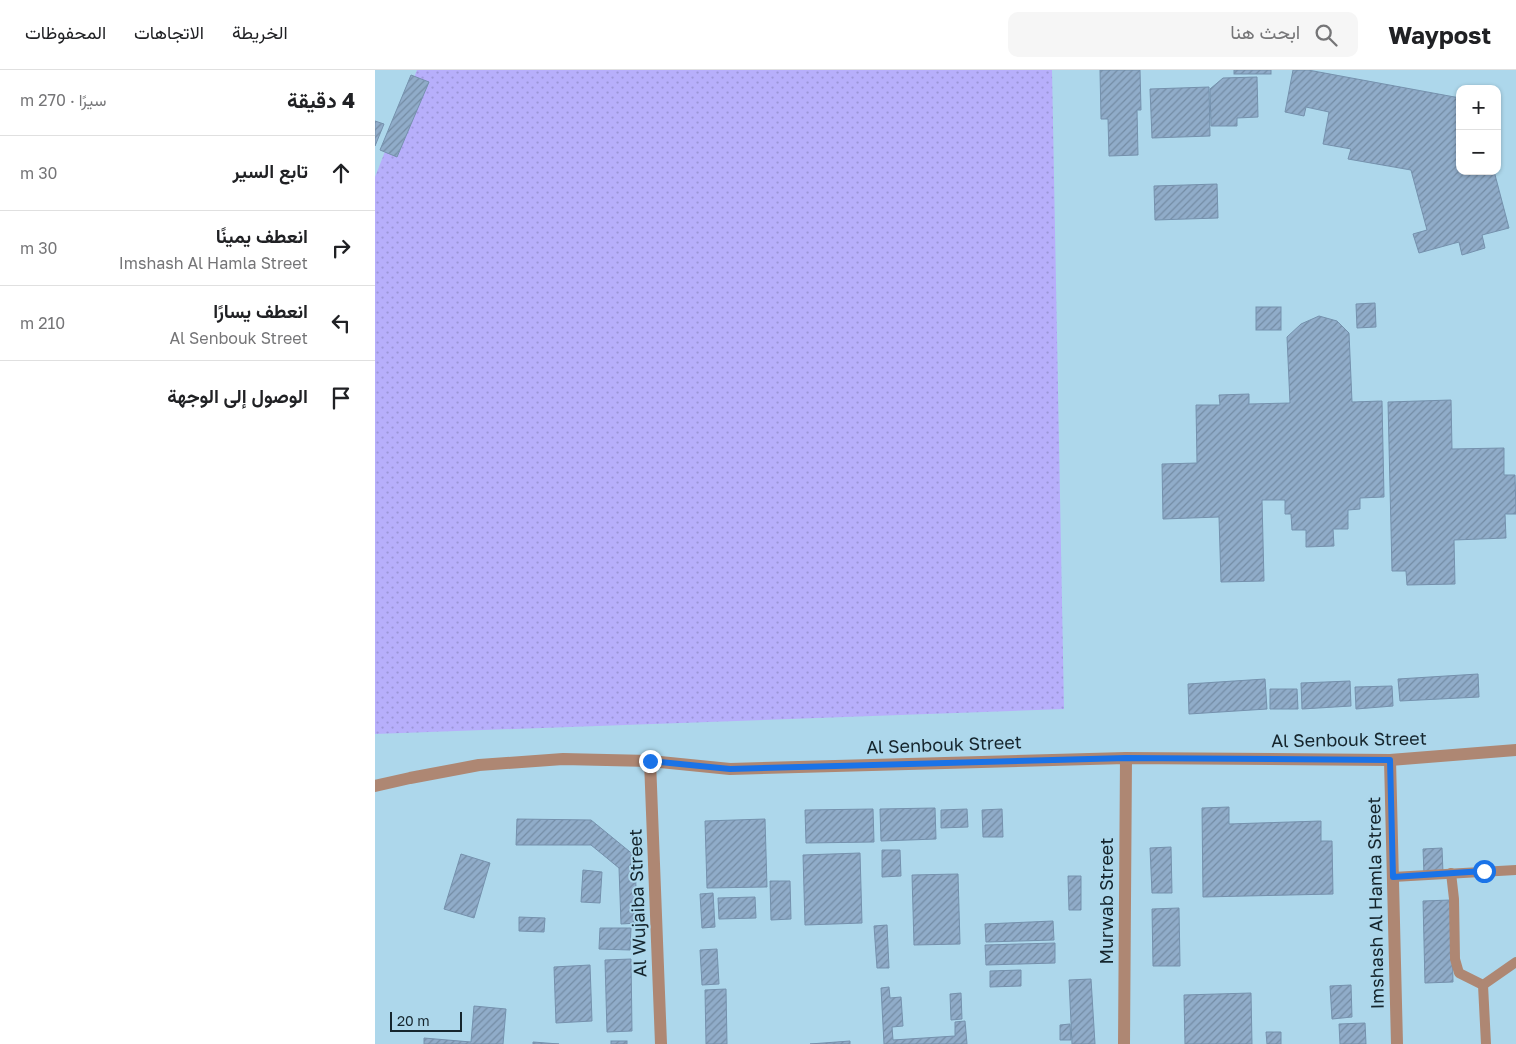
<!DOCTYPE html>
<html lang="ar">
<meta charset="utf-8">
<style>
:root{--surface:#fff;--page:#f6f6f6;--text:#202124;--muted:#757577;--line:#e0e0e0}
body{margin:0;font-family:"Golos Text",Vazirmatn,sans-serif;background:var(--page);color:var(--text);direction:rtl}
.controls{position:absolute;right:15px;top:15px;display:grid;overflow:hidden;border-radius:10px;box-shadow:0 1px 4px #0004}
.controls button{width:45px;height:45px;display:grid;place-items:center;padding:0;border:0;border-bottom:1px solid var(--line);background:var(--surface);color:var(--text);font:25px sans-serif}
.scale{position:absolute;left:15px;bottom:12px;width:72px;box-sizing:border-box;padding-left:5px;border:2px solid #15252d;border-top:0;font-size:14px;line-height:18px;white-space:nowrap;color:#15252d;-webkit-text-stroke:4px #add7eb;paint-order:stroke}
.stop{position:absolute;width:15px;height:15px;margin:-11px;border:4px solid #1a73e8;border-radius:50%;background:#fff}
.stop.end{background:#1a73e8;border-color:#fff;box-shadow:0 1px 5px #0008}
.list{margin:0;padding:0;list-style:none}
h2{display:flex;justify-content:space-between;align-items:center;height:65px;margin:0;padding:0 20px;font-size:21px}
h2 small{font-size:16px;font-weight:400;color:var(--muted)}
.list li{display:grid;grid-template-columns:32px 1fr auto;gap:15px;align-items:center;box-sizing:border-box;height:75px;padding:0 20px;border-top:1px solid var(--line)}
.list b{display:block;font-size:19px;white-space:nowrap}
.list p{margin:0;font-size:16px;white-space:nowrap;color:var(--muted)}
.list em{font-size:16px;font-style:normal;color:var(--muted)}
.icon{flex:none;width:28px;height:28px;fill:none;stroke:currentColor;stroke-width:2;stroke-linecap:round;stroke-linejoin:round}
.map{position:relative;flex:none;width:1141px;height:974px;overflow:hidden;direction:ltr}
header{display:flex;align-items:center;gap:30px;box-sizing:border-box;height:70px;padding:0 25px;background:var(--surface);border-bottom:1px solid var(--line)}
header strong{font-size:24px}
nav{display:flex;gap:28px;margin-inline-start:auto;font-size:18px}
.search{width:350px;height:45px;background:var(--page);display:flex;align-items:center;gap:12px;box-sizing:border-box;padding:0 18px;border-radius:10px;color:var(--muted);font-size:19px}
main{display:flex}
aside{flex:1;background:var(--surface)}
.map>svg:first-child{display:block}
.grass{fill:url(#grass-dots)}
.building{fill:url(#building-hatch);stroke:#7591ad}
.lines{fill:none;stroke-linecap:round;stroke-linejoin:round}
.service{stroke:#ae8773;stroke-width:10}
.minor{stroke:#ae8773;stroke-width:12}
.route{stroke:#1a73e8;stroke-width:6}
.labels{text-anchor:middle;stroke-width:4;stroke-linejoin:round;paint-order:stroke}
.street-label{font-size:18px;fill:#15252d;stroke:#add7eb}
</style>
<header>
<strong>Waypost</strong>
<div class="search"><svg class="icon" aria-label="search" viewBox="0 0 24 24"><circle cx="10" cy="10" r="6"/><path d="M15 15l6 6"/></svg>ابحث هنا</div>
<nav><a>الخريطة</a><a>الاتجاهات</a><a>المحفوظات</a></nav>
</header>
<main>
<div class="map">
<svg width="1141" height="974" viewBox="0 0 1141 974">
<defs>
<pattern id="grass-dots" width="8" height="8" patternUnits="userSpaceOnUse" patternTransform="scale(1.25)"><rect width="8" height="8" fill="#b7affb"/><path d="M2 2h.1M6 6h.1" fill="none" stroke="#9c96d7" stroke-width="1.8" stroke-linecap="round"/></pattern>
<pattern id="building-hatch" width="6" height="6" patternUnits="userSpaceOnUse" patternTransform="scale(1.25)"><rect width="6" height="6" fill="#90acc9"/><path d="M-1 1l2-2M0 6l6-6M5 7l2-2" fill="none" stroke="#748ca4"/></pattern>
</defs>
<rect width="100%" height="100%" fill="#add7eb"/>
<polygon class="grass" points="42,0 677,0 689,639 0,664 0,107"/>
<g class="building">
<polygon points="725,0 765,0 766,40 762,40 763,85 734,86 733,49 726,49"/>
<rect x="859" y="0" width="37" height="4"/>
<polygon points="918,0 933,0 1085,28 1085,101 1119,101 1134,158 1107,165 1110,178 1087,185 1084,172 1044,183 1038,164 1052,160 1036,100 973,89 976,79 948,74 954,42 931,37 929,46 910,42"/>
<polygon points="36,5 54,12 22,87 5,80"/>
<polygon points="882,7 883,47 862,48 862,56 836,56 835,19 848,8"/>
<polygon points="834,17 835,66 777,68 775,19"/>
<polygon points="0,51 9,54 0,76"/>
<polygon points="842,114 843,148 780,150 779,116"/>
<polygon points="1000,233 1001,257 982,258 981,234"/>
<rect x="881" y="237" width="25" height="23"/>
<polygon points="944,246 962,251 974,263 977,332 1007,331 1009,427 985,428 985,439 973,440 973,459 958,459 959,476 931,477 931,460 917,460 916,444 910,444 910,430 887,430 889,511 846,512 844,447 788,449 787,394 822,393 821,335 845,335 844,325 874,324 874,334 915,333 912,267 926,254"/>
<polygon points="1076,330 1077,379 1129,378 1129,405 1140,405 1141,444 1130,444 1131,468 1079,470 1080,514 1032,515 1031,501 1017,501 1013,332"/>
<polygon points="1103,604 1104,627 1025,631 1023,609"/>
<polygon points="890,609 892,639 814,644 813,614"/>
<polygon points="975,611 976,636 927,639 926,613"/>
<polygon points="1017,616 1018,636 981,639 980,617"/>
<polygon points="895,619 922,619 923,639 895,639"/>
<polygon points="854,737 854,754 946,751 946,771 957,771 958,824 828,827 827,738"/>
<polygon points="560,738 561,769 506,771 505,739"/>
<polygon points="498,739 499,772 431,773 430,740"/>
<polygon points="592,739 593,757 566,758 566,740"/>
<polygon points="627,739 628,767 608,767 607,740"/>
<polygon points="142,749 216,750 260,786 262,853 246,854 244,798 216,775 141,775"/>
<polygon points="390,749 392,817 332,818 330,751"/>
<polygon points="796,777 797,823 777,823 775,778"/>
<polygon points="1067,778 1068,803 1049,804 1048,779"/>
<polygon points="507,780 525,780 526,806 507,807"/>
<polygon points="485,783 487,853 430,855 428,785"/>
<polygon points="86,784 115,793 99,848 69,839"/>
<polygon points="208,800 227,802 225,833 206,832"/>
<polygon points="583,804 585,874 539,875 537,805"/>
<polygon points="693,806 706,806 706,840 694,840"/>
<polygon points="395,811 415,811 416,849 396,850"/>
<polygon points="338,823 340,857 327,858 325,824"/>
<polygon points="380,827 381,848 344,849 343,828"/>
<polygon points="1076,830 1078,912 1050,913 1048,831"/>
<polygon points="804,838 805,896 778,896 777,839"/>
<polygon points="144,847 170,848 169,862 144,861"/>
<polygon points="678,851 679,870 611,872 610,854"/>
<polygon points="512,855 514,898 502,898 499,856"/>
<polygon points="225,858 256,858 255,880 224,879"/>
<polygon points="680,873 680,893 611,895 610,875"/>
<polygon points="342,879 344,914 327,915 325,880"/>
<polygon points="256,889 257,961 232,962 230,890"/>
<polygon points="215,895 217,951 181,953 179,897"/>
<polygon points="646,900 646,916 615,917 615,901"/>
<polygon points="716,909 720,974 697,974 694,910"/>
<polygon points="976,915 977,947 957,949 955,916"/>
<polygon points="514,917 515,928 526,927 528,956 517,957 518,970 580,966 580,952 590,951 592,974 509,974 506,918"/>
<polygon points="351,919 352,974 331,974 330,920"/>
<polygon points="586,923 587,949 576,950 575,924"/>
<polygon points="876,923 877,974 810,974 809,925"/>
<polygon points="99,936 131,939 128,974 49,974 49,968 96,972"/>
<polygon points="990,953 991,974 965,974 964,954"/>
<polygon points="695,954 696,970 685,970 685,955"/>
<polygon points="891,962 906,962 906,974 892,974"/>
<rect x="236" y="971" width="16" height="3"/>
<polygon points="475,971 475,974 435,974"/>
<polygon points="158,972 184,974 158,974"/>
</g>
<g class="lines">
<g class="service">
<polyline points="1076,803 1079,829 1080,889 1084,903 1108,915 1111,974"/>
<polyline points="1018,807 1141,800"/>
<polyline points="1108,915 1141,892"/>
</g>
<g class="minor">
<polyline points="1015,690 1022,974"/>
<polyline points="275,691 286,974"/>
<polyline points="0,716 35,708 104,695 188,689 275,691 355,699 751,688 1015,690 1141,680"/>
<polyline points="749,974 751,688"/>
</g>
</g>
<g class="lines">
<polyline class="route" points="275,691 355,699 751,688 1015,690 1018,807 1109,801"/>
</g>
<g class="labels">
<g class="street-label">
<text transform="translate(974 670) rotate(-1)" y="6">Al Senbouk Street</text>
<text transform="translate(569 675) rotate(-2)" y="6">Al Senbouk Street</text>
<text transform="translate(732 831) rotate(-90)" y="6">Murwab Street</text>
<text transform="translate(263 833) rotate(-92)" y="6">Al Wujaiba Street</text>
<text transform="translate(1001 833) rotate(-91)" y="6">Imshash Al Hamla Street</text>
</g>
</g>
</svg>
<div class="controls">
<button>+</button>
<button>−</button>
</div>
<div class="scale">20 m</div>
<div class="stop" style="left:1109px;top:801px"></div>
<div class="stop end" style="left:275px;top:691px"></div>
</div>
<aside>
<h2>4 دقيقة<small>سيرًا · 270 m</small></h2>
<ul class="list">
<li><svg class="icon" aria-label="ahead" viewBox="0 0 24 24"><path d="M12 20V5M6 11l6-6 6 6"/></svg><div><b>تابع السير</b></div><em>30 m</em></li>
<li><svg class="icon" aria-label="right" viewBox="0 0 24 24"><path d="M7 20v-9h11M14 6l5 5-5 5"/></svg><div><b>انعطف يمينًا</b><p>Imshash Al Hamla Street</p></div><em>30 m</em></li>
<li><svg class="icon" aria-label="left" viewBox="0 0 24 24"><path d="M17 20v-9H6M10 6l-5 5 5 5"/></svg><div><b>انعطف يسارًا</b><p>Al Senbouk Street</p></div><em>210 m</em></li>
<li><svg class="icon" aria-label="arrive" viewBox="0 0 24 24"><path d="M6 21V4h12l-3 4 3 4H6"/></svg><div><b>الوصول إلى الوجهة</b></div></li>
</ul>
</aside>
</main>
